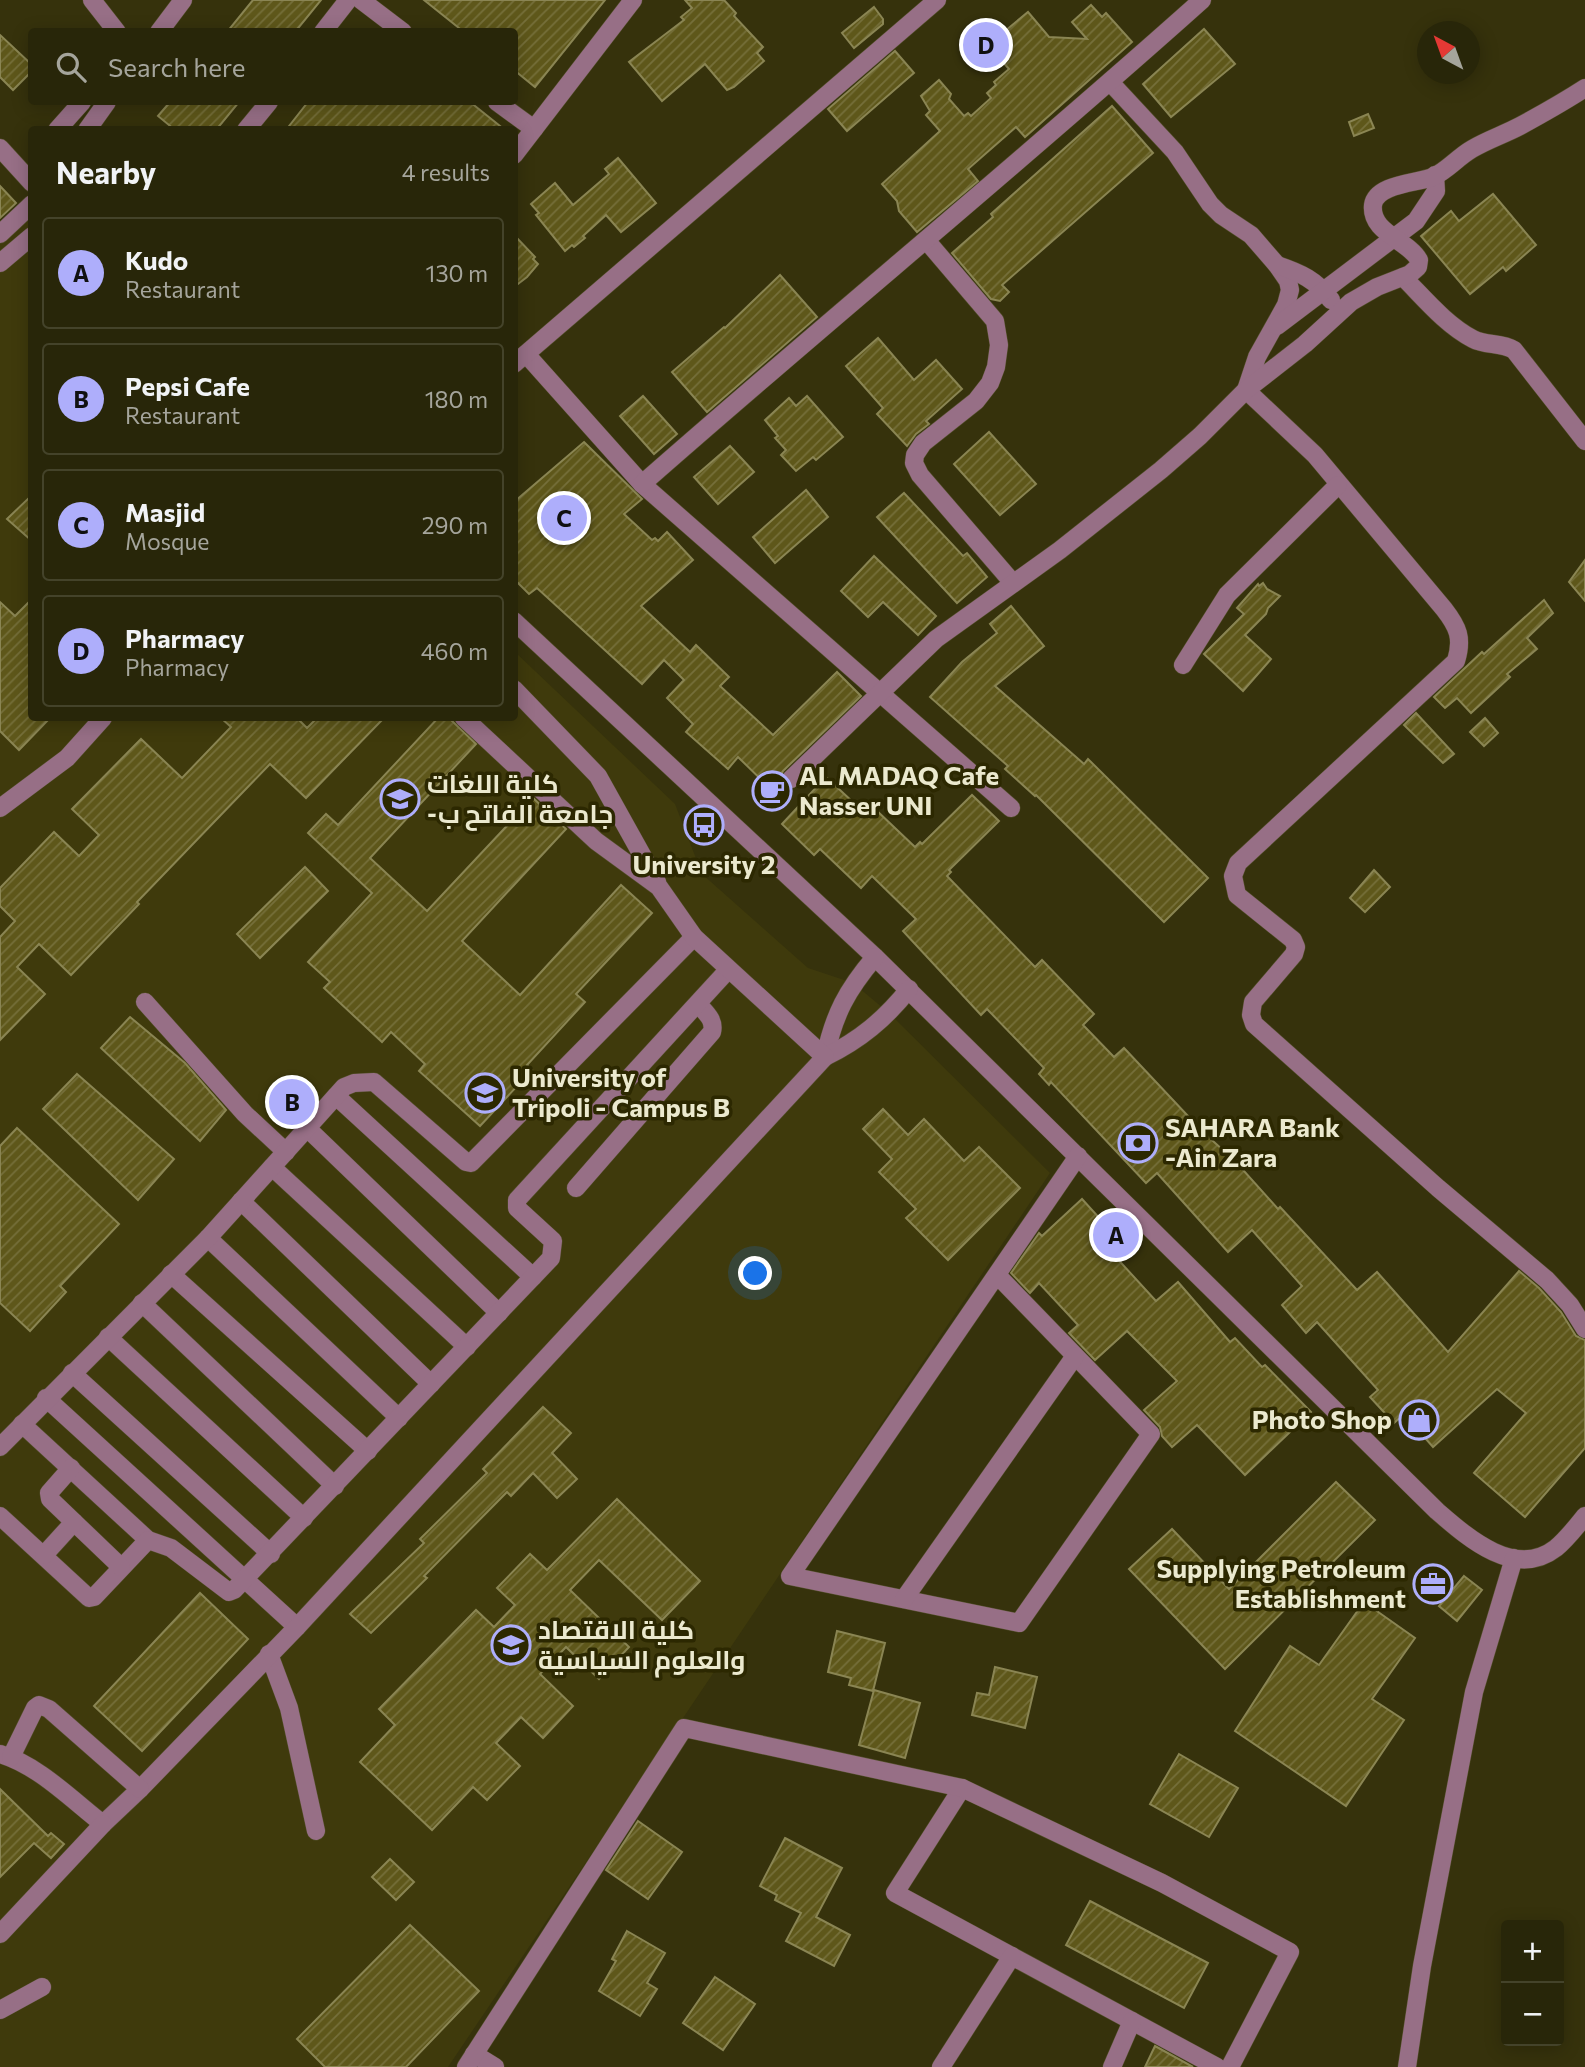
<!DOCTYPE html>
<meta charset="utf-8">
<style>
:root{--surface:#282609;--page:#343217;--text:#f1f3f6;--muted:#a5a59c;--line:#44432a;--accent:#aeaefb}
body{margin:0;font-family:Commissioner,Cairo,sans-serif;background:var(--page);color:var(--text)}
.controls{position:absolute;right:21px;bottom:21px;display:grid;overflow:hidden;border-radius:7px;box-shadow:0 4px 18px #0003}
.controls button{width:63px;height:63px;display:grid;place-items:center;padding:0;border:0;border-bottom:2px solid var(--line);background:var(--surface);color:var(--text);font:35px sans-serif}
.compass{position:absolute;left:1417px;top:21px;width:63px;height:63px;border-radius:50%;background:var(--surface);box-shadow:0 4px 18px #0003;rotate:319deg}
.you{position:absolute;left:756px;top:1274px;width:24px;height:24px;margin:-18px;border:5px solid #fff;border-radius:50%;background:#1a73e8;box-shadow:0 0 0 10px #1a73e833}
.badge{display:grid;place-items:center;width:46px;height:46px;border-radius:50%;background:var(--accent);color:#111;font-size:23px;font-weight:700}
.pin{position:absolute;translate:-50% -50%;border:4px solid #fff;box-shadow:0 2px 7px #0006}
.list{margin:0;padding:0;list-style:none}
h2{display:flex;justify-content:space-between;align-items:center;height:91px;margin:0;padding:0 28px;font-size:30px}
h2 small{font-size:23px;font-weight:400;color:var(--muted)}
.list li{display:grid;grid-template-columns:46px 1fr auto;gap:21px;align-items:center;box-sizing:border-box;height:112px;margin:0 14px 14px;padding:0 14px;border:2px solid var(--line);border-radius:7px}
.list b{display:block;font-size:26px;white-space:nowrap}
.list p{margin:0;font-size:23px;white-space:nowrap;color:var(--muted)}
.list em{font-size:23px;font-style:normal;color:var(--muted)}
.icon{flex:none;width:38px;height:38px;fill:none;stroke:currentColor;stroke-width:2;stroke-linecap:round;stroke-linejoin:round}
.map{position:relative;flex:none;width:1585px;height:2067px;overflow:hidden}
.search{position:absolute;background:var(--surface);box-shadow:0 4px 18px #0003;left:28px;top:28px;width:490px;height:77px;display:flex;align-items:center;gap:18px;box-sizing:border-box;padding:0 24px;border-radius:7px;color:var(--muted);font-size:26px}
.panel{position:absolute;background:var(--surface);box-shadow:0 4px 18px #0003;left:28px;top:126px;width:490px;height:595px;border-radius:7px}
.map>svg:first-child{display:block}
.built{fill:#3f3a0c}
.building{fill:url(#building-hatch);stroke:#8a8553;stroke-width:2}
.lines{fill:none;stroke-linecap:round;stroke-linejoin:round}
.minor-casing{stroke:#534f2b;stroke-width:19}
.minor{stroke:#976f86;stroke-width:18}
.labels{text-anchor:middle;stroke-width:7;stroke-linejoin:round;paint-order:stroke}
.poi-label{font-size:26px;font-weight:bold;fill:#ebe9ce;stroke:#2c2801;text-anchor:start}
</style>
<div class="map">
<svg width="1585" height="2067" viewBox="0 0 1585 2067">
<defs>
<pattern id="building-hatch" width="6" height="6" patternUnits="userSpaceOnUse" patternTransform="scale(1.75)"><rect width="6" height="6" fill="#5e571a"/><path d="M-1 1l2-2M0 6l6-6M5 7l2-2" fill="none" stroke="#756f3a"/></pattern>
</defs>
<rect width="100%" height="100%" fill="#36320c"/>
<polygon class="built" points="32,213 32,718 514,718 515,652 675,804 702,874 808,968 853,983 889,1013 1050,1173 448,2067 0,2067 0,240"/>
<g class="building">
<polygon points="253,0 321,0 295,32 227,32"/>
<polygon points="424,0 605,0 535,87 514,70 514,32 464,32"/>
<polygon points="685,0 724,0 736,13 734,16 763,47 757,53 764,61 734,87 727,90 705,64 662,101 629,62 684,20 681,17 692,8"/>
<polygon points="1091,5 1102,17 1106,13 1132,42 1025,137 1016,127 968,169 978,181 917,232 899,211 897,201 882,184 940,131 926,115 930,111 921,96 939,80 951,94 949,99 964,116 968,113 971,116 991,98 987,93 996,85 994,82 1009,69 988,45 1028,12 1049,37 1087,39 1072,22"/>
<polygon points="874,7 883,19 883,24 854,48 842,33"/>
<polygon points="1204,29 1235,64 1171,117 1143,84"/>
<polygon points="0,35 32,65 32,71 13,90 0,77"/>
<polygon points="895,51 914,73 847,131 828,109"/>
<polygon points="170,102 239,102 216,130 175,130 158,116"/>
<polygon points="308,102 470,102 505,130 286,130"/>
<polygon points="1112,106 1153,153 1002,285 1009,292 1000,301 991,299 952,253 993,217 991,214"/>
<polygon points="1368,114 1374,128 1354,136 1349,122"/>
<polygon points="618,158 656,203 621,232 606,215 583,236 585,238 574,247 572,245 565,251 536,215 539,213 531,204 555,183 573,205 609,174 605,169"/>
<polygon points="0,186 16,203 0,218"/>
<polygon points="1493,194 1536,245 1506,271 1503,267 1470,294 1421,236 1451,211 1459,221"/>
<polygon points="514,235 535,257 533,259 538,264 527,277 514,287"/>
<polygon points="780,275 817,317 707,412 672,372 724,327 725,328"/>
<polygon points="878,338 914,380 936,360 962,389 926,421 929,424 916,434 907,446 877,414 883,408 846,366"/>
<polygon points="643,396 677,434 654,454 620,416"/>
<polygon points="807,396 843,437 816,460 813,457 796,471 781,455 786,450 775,438 778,436 765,420 789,398 796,406"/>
<polygon points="989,432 1036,484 1000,515 954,464"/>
<polygon points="584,442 642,499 624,514 652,540 655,538 658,541 667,532 693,560 641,606 690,652 696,645 729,677 720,686 773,735 837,672 861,696 783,771 780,777 781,784 774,792 738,757 728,769 686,732 693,724 667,698 684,680 664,660 642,684 537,588 529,594 514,579 514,502"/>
<polygon points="730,446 754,472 718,504 694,477"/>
<polygon points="806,490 828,517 775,563 753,537"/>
<polygon points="904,493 963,556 967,553 987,577 957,603 877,517"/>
<polygon points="32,495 32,541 7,519"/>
<polygon points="874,556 936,616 918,635 883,602 868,617 841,591"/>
<polygon points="1585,560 1585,601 1569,582"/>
<polygon points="1263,583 1267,589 1280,596 1268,608 1266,614 1245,635 1271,659 1243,691 1204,654 1244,614 1237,608 1258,584 1259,586"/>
<polygon points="32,599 32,718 50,718 19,750 0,731 0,602 15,616"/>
<polygon points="1544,600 1553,613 1527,638 1537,649 1507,674 1510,677 1471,713 1457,698 1445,708 1434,697 1482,652 1484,654"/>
<polygon points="1011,606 1044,646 995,686 1084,764 1088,759 1208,878 1164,922 1036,795 1035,796 1005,769 1008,766 930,697 962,662 997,633 990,624"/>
<polygon points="1416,713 1454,754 1443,763 1404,725"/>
<polygon points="221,718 297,718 307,728 317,718 384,718 306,798 270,764 137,902 139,904 71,975 39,944 17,967 45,994 0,1040 0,937 15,921 0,906 0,888 54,832 79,856 99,835 72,809 141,739 182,778 231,727"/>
<polygon points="438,718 449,718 476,744 370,858 427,911 533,798 566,829 462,941 520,995 621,885 652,913 576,994 585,1002 527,1065 532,1070 480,1126 419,1071 425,1064 391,1032 382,1042 324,988 330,982 308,962 372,893 308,833 326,814 338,825"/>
<polygon points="1485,718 1498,733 1484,746 1470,732"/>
<polygon points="826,777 869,817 876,810 915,847 920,842 922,844 972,795 999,821 949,870 951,872 947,876 1035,967 1042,960 1094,1014 1083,1025 1114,1057 1124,1048 1203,1132 1235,1161 1278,1209 1280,1207 1357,1290 1377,1272 1448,1352 1519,1271 1539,1288 1561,1312 1576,1336 1585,1340 1585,1448 1525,1517 1474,1473 1526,1413 1497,1389 1433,1447 1404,1414 1394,1423 1370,1397 1378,1390 1317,1322 1306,1333 1282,1305 1302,1286 1252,1230 1228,1252 1157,1173 1146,1183 1051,1082 1049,1085 1039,1074 1044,1068 987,1009 981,1015 903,931 916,919 872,876 861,888 820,849 814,855 782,824"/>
<polygon points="305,867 328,891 260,958 237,934"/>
<polygon points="1374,870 1390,887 1365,912 1350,898"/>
<polygon points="130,1017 185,1063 226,1110 200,1141 101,1048"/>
<polygon points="77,1074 174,1159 138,1200 43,1109"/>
<polygon points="883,1109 908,1135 924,1119 964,1161 979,1147 1020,1188 948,1260 906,1218 916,1209 879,1172 892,1159 863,1129"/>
<polygon points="17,1128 119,1224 60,1286 66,1292 30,1331 0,1303 0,1146"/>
<polygon points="1082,1199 1112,1232 1102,1242 1156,1301 1178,1282 1230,1342 1235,1338 1262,1367 1265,1365 1311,1412 1245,1475 1197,1425 1172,1447 1162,1436 1160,1427 1144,1410 1177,1381 1127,1331 1095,1360 1069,1333 1078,1325 1039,1283 1030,1293 1011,1273 1039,1233 1042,1236"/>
<polygon points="543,1407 571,1433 552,1453 577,1479 557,1498 533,1473 511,1496 507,1492 424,1576 427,1578 371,1633 350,1614 424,1543 420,1539 487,1473 483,1469"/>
<polygon points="1336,1482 1375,1520 1225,1669 1129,1569 1172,1529 1229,1589"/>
<polygon points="617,1499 700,1581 662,1620 599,1560 570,1590 629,1647 599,1679 566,1647 540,1674 573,1706 543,1738 521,1717 496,1743 520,1766 487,1800 473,1787 432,1830 360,1762 395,1725 379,1709 476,1610 494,1627 515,1605 497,1588 530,1554 547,1570"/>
<polygon points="1464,1576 1482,1590 1457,1621 1439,1606"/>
<polygon points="200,1593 248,1639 142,1751 94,1706"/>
<polygon points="1364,1602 1415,1638 1372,1699 1404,1720 1346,1806 1235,1731 1290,1646 1319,1665"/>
<polygon points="837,1631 885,1643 873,1691 849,1685 851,1678 828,1672"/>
<polygon points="995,1667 1037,1677 1025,1728 972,1715 977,1693 989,1695"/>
<polygon points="874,1690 920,1703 905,1758 859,1745"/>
<polygon points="1179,1754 1238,1788 1209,1837 1150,1804"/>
<polygon points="0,1789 48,1836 51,1833 64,1844 51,1858 34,1843 0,1877"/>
<polygon points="638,1821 682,1852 648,1899 606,1870"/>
<polygon points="785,1838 842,1868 816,1917 850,1935 834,1966 786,1941 801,1913 775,1900 777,1895 760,1886"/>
<polygon points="390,1859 414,1882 396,1900 372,1877"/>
<polygon points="1090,1901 1208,1963 1184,2008 1066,1945"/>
<polygon points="410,1925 479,1991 406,2067 325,2067 297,2039"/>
<polygon points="627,1931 665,1953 647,1983 657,1989 640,2016 599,1991 616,1961 612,1959"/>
<polygon points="715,1977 755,2004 723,2050 683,2023"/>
<polygon points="1155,2046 1193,2067 1145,2067"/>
</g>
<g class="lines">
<g class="minor-casing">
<g id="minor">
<polyline points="92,0 117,32"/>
<polyline points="361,0 403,32"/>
<polyline points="159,32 183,0"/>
<polyline points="323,32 348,0"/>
<polyline points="1110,82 1175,152 1210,204 1221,215 1251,235 1277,265 1288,281 1290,290 1286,305 1257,357 1246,390"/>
<polyline points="497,102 534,129"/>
<polyline points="57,130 82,102"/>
<polyline points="87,130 107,102"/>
<polyline points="246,130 269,102"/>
<polyline points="0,148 32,183"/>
<polyline points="514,155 633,0"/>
<polyline points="0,234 32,204"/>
<polyline points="926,240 995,321 999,345 996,367 990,383 976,401 923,443 915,455 914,463 920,475 1013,583"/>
<polyline points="0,263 32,236"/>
<path d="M1277,265C1301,273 1316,280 1331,300"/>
<path d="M1403,277C1424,298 1446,325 1473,339C1486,346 1501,342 1514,350L1585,441"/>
<polyline points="1277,326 1416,221 1436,191 1435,175"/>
<polyline points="526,354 642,484 1011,808"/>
<polyline points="514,364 937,0"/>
<path d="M1246,390L1315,455L1444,609C1458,627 1463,638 1456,661L1238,863L1233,876L1237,895L1293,940L1296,947L1294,954L1253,1002L1251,1015L1254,1024L1438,1188L1547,1280L1570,1305L1585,1329"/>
<path d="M642,484C827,321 1018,165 1202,0"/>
<path d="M514,621L875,957L1437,1511C1467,1537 1515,1580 1556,1548C1567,1539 1576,1527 1585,1516"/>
<polyline points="1183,665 1227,595 1338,485"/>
<polyline points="514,689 598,776 657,882"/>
<path d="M791,779L936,639L1060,550L1161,470L1200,436L1246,390L1305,344L1351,302L1377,287L1410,274L1418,267L1419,260C1408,240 1370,233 1373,205C1376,184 1417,183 1433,177C1448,170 1458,157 1472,149C1487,140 1505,134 1520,126C1542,114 1565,101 1585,88"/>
<polyline points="0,808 67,758 103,718"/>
<polyline points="145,1002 245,1114 286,1152"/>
<path d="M825,1057C834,1014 847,990 875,957"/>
<path d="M825,1057C860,1040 885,1019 909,989"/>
<polyline points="336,1096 533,1277"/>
<polyline points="307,1128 499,1313"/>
<polyline points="272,1167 467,1347"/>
<path d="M576,1188L712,1032C715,1020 706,1013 698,1004"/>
<polyline points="241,1201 431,1384"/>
<polyline points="208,1238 399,1418"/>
<polyline points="171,1274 368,1451"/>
<polyline points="997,1275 1151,1434 1019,1623 790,1576 1078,1156"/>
<polyline points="142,1303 335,1486"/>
<polyline points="108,1337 304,1518"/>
<polyline points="72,1373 271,1554"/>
<polyline points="46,1398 297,1627"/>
<polyline points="22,1424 148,1540"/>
<polyline points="0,1447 208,1238 344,1087 354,1083 374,1082 466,1162 471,1163 694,937"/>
<polyline points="0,1516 89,1598 94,1597 148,1540 171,1548 225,1589 229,1592 234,1590 551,1258 553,1241 517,1208 517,1200 728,970"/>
<polyline points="74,1522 121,1567"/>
<polyline points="44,1555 74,1522 50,1499 49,1493 71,1468"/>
<polyline points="904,1599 1075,1356"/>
<polyline points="269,1654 289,1708 316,1831"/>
<path d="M0,1754C38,1765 72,1800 103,1824L140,1789L297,1627L825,1057L694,937L659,887L596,841L464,718"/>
<polyline points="11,1757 35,1708 39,1705 49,1709 140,1789"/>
<polyline points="962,1788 895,1893 1217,2067"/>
<polyline points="0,1934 103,1824"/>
<polyline points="0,2010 42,1987"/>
<polyline points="474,2054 495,2067"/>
<polyline points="466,2067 684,1728 962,1788 1162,1883 1290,1952 1230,2067"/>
<polyline points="941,2067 1012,1956"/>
<polyline points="1112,2067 1132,2021"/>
<polyline points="1407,2067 1422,1966 1474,1692 1514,1558"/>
</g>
</g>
<use href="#minor" class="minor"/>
</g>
<defs>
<g id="cafe-ring" transform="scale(2.0125)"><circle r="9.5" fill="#2c2801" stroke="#aeaefb" stroke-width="1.5"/><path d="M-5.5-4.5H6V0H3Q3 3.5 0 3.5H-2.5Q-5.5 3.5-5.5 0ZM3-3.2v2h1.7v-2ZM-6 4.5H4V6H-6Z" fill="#aeaefb"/></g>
<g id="university-ring" transform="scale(2.0125)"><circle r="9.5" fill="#2c2801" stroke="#aeaefb" stroke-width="1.5"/><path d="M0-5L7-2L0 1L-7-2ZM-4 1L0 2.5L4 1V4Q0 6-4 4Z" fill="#aeaefb"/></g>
<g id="bus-ring" transform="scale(2.0125)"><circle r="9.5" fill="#2c2801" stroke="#aeaefb" stroke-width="1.5"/><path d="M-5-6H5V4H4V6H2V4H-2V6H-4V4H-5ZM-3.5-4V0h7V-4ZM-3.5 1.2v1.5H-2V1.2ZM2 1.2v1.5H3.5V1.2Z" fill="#aeaefb"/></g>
<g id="bank-ring" transform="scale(2.0125)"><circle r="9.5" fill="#2c2801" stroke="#aeaefb" stroke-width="1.5"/><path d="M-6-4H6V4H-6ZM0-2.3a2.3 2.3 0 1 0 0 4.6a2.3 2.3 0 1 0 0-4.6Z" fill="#aeaefb"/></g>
<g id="shop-ring" transform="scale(2.0125)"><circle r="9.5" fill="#2c2801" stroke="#aeaefb" stroke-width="1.5"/><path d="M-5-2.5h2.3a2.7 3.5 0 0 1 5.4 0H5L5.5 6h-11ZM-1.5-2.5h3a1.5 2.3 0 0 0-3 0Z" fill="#aeaefb"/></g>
<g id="office-ring" transform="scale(2.0125)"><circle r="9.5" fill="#2c2801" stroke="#aeaefb" stroke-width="1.5"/><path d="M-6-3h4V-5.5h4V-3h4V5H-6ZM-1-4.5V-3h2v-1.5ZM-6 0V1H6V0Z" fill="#aeaefb"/></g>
</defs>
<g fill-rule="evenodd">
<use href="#cafe-ring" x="772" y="791"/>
<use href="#university-ring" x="400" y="799"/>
<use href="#bus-ring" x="704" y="825"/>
<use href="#university-ring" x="485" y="1093"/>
<use href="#bank-ring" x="1138" y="1143"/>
<use href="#shop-ring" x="1419" y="1420"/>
<use href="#office-ring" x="1433" y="1584"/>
<use href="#university-ring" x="511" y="1645"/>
</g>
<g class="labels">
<g class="poi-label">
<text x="799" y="785">AL MADAQ Cafe<tspan x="799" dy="30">Nasser UNI</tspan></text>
<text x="427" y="793">كلية اللغات<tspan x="427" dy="30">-جامعة الفاتح ب</tspan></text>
<text x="704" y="874" text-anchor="middle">University 2</text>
<text x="512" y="1087">University of<tspan x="512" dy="30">Tripoli - Campus B</tspan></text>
<text x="1165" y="1137">SAHARA Bank<tspan x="1165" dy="30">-Ain Zara</tspan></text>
<text x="1392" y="1429" text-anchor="end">Photo Shop</text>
<text x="1406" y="1578" text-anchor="end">Supplying Petroleum<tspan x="1406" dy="30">Establishment</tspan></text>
<text x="538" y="1639">كلية الاقتصاد<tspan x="538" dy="30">والعلوم السياسية</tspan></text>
</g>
</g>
</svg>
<div class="controls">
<button>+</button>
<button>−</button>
</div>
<svg class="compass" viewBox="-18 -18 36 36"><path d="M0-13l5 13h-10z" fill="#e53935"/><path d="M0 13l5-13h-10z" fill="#a5a59c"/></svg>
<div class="you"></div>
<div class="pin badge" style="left:1116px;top:1235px">A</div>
<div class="pin badge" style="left:292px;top:1102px">B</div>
<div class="pin badge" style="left:564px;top:518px">C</div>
<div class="pin badge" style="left:986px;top:45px">D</div>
<div class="search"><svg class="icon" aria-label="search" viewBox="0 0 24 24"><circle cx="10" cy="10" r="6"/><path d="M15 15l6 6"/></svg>Search here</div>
<section class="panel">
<h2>Nearby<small>4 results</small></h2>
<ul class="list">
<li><span class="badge">A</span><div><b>Kudo</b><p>Restaurant</p></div><em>130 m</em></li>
<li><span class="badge">B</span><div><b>Pepsi Cafe</b><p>Restaurant</p></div><em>180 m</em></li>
<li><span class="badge">C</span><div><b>Masjid</b><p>Mosque</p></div><em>290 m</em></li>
<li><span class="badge">D</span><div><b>Pharmacy</b><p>Pharmacy</p></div><em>460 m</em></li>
</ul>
</section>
</div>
